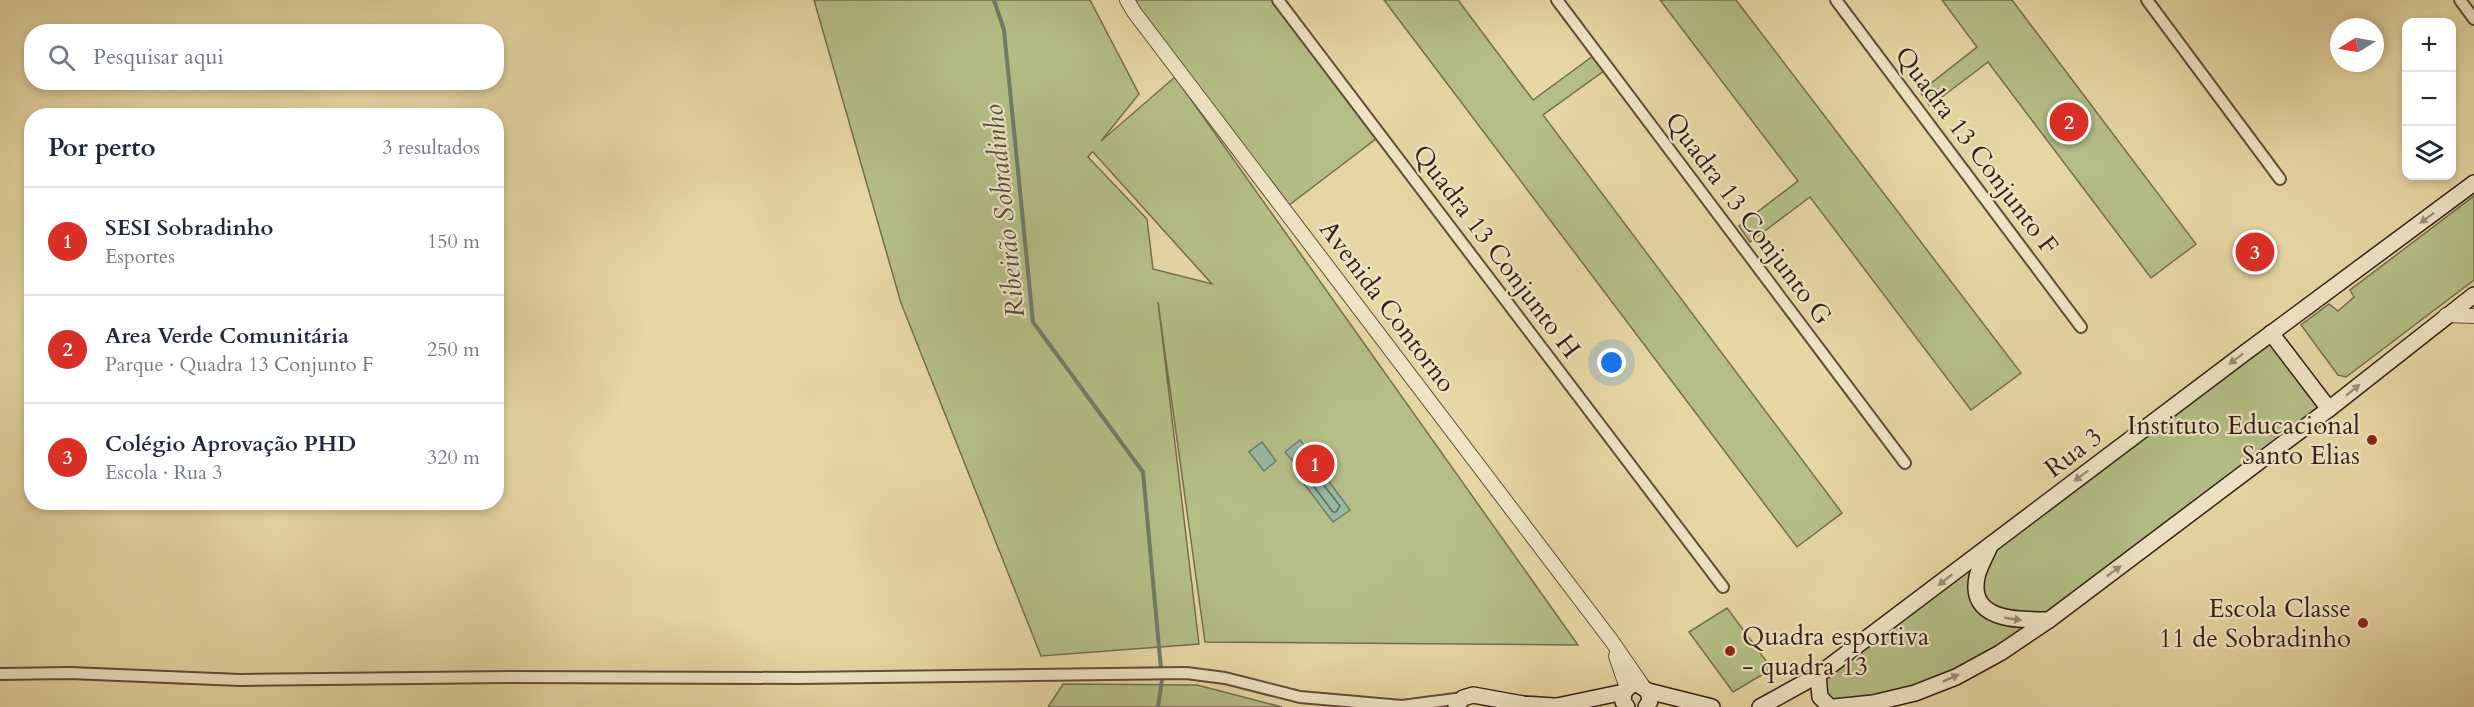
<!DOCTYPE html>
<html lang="pt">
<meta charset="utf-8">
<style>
:root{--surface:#fff;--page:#f2f2f3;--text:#1f2937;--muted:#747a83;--line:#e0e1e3;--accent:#d93025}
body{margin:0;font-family:Cardo,serif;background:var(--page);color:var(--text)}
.controls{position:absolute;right:18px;top:18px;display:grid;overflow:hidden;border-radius:12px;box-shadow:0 3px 9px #0003}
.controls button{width:54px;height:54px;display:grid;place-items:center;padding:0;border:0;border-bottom:2px solid var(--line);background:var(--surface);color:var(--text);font:30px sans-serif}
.compass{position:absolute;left:2330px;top:18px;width:54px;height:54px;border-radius:50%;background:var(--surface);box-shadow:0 3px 9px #0003;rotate:259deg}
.you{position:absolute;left:1612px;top:363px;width:21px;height:21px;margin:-15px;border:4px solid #fff;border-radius:50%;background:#1a73e8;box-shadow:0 0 0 9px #1a73e833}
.badge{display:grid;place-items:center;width:39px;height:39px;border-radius:50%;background:var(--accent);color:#fff;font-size:20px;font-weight:700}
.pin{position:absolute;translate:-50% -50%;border:3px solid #fff;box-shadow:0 2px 6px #0006}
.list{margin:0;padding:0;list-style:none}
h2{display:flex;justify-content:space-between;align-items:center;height:78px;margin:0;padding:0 24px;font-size:26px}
h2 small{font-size:20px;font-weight:400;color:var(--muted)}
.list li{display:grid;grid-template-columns:39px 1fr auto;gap:18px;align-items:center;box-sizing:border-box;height:108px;padding:0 24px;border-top:2px solid var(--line)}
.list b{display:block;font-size:22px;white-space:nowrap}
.list p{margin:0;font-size:20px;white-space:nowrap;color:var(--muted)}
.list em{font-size:20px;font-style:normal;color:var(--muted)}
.icon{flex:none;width:33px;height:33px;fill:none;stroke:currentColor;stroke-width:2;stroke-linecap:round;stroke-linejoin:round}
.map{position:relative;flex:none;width:2474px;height:707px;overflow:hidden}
.search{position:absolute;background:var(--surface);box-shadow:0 3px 9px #0003;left:24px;top:24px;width:480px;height:66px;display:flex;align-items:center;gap:15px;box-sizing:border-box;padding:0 21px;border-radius:24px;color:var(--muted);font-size:22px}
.panel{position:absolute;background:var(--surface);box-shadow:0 3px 9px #0003;left:24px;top:108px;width:480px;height:402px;border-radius:24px}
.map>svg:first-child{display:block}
.green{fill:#b4be86;stroke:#746e4e;stroke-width:1.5;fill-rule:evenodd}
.water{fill:#96baa4;stroke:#6f7c6b;stroke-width:1.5}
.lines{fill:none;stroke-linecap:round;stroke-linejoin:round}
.shore{stroke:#656c5d;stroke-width:1.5}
.stream{stroke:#6f7c6b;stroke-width:4}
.minor-casing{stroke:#604d3a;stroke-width:14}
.tertiary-casing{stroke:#604d3a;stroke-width:16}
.secondary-casing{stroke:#341f16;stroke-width:18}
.minor{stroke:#efe5c4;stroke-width:10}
.tertiary{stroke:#efe5c4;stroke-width:14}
.secondary{stroke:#efe5c4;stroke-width:15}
.oneway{fill:#9b8c76}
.poi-dot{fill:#8f2418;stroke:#efe5c4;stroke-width:2}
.labels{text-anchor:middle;stroke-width:4.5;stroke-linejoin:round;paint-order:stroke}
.street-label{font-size:26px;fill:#341f16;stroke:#efe5c4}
.poi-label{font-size:26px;fill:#341f16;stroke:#efe5c4;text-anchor:end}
.water-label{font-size:27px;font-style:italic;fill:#514e41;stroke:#efe5c4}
</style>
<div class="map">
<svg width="2474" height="707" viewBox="0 0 2474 707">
<rect width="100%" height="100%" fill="#e6d7a4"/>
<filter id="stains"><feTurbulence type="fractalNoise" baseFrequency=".00333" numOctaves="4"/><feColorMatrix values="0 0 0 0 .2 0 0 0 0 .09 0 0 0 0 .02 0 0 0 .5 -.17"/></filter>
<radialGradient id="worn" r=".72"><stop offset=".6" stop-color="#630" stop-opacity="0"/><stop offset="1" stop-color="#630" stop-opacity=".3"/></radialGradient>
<g class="green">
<path d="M814,0H1090L1139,94L1101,141L1175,77L1578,645L1205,642L1158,302L1199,644L1041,656L901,303ZM1092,152H1093L1212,284L1153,269L1147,219L1088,157Z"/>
<polygon points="1127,0 1278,0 1381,135 1284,209"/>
<polygon points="1384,0 1458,0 1533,100 1597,53 1608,68 1543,115 1842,513 1797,547"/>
<polygon points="1660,0 1736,0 2021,373 1971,410 1810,197 1750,242 1739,226 1798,181"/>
<polygon points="1942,0 2012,0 2196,244 2151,278 1988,62 1930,106 1920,92 1977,47"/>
<polygon points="2474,196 2474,280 2346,377 2338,375 2301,325 2329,304 2338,311 2354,297 2350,290"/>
<polygon points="2271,333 2329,409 2049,620 1956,677 1830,707 1818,675"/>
<polygon points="1727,608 1772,669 1733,692 1689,632"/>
<polygon points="1063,684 1197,685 1282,707 1048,707"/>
</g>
<g class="water">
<polygon points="1300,440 1312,455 1297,466 1285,452"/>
<polygon points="1262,442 1276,461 1264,471 1249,452"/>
<polygon points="1319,468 1350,510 1333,522 1302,481"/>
</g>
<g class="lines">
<polygon class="shore" points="1316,478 1319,479 1340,506 1336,512 1333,512 1312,484"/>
<polyline class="stream" points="994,0 1004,30 1033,322 1143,472 1162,680 1158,707"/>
<g class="minor-casing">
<g id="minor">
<polyline points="1278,0 1723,587"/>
<polyline points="1557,0 1905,463"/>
<polyline points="1836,0 2081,327"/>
<polyline points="2147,0 2280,179"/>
<polyline points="2460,0 2474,19"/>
<polyline points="0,674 70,673 240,680 511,677 798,678 1186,673 1225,678 1300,697 1402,706 1463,698"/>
</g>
</g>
<g class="tertiary-casing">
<g id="tertiary">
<polyline points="1127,0 1134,12 1611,640 1642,685"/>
<polyline points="2446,315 2474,316"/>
<polyline points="1616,656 1627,688"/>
</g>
</g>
<g class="secondary-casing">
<g id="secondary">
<polyline points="2271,333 2329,409"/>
<path d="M1990,546C1986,556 1979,567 1977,577C1968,622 2020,620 2049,620"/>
<polyline points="1818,675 1820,697 1830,707"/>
<polyline points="1557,706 1624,692"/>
<polyline points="1456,707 1463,698 1473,695 1523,704 1569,707"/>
<polyline points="1627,707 1623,702 1624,692 1631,685 1637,684 1648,691 1712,707"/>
<polyline points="1646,707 1650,701 1648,691"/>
<polyline points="1760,707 1818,675 2246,352 2474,183"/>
<polyline points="1834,707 1873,703 1915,693 1956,677 2000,653 2049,620 2329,409 2474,295"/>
</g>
</g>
<use href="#minor" class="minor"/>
<use href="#tertiary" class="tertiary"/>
<use href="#secondary" class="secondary"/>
</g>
<defs><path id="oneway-solid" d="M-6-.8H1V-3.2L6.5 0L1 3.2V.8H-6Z" transform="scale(1.5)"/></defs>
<g class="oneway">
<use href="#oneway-solid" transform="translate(2427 218) rotate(143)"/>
<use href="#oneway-solid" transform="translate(2236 359) rotate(143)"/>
<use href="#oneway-solid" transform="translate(2353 390) rotate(-39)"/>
<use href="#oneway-solid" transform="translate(2081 476) rotate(143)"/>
<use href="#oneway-solid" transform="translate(2114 571) rotate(-37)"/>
<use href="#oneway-solid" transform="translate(1945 580) rotate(142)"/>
<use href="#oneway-solid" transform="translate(2013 619) rotate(8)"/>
<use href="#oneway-solid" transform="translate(1951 678) rotate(-24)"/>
</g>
<g class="poi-dot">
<circle cx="2372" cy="440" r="6"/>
<circle cx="2363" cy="623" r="6"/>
<circle cx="1730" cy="651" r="6"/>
</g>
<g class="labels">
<g class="street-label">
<text transform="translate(1977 150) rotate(53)" y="9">Quadra 13 Conjunto F</text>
<text transform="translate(1749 218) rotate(53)" y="9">Quadra 13 Conjunto G</text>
<text transform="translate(1497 251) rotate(53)" y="9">Quadra 13 Conjunto H</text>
<text transform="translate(1388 306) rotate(53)" y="9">Avenida Contorno</text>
<text transform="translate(2073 452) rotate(-37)" y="9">Rua 3</text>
</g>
<g class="poi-label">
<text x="2360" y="434">Instituto Educacional<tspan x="2360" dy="30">Santo Elias</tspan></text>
<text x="2351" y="617">Escola Classe<tspan x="2351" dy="30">11 de Sobradinho</tspan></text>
<text x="1742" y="645" text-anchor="start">Quadra esportiva<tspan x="1742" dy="30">- quadra 13</tspan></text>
</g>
<g class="water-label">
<text transform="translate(1004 211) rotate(-96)" y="9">Ribeirão Sobradinho</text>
</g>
</g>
<rect width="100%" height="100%" filter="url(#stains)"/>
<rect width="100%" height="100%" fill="url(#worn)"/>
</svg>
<div class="controls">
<button>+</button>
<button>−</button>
<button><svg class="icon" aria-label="layers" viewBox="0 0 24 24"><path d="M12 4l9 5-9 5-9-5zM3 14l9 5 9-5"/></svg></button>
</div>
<svg class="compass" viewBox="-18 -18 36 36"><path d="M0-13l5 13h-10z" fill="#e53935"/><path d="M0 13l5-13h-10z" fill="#747a83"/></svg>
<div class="you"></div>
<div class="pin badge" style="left:1315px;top:464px">1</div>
<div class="pin badge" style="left:2069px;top:122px">2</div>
<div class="pin badge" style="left:2255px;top:252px">3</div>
<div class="search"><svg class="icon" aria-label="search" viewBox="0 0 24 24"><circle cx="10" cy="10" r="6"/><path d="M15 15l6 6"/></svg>Pesquisar aqui</div>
<section class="panel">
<h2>Por perto<small>3 resultados</small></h2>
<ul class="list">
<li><span class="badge">1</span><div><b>SESI Sobradinho</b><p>Esportes</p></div><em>150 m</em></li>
<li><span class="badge">2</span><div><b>Area Verde Comunitária</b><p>Parque · Quadra 13 Conjunto F</p></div><em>250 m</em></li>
<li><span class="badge">3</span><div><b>Colégio Aprovação PHD</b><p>Escola · Rua 3</p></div><em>320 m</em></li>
</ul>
</section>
</div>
